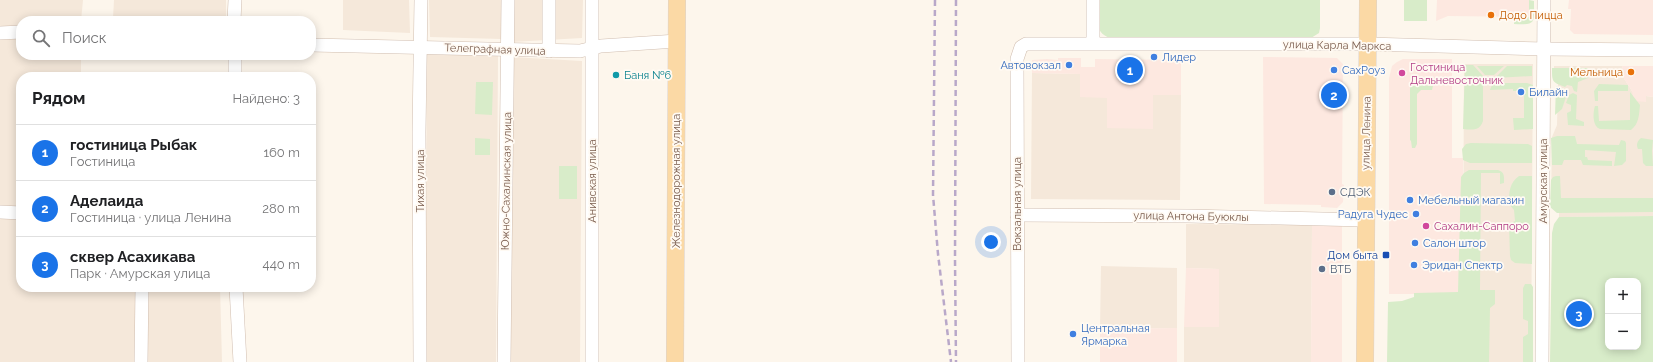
<!DOCTYPE html>
<html lang="ru">
<meta charset="utf-8">
<style>
:root{--surface:#fff;--page:#f6f6f6;--text:#202124;--muted:#757577;--line:#e0e0e0;--accent:#1a73e8}
body{margin:0;font-family:Raleway,sans-serif;background:var(--page);color:var(--text)}
.controls{position:absolute;right:12px;bottom:12px;display:grid;overflow:hidden;border-radius:8px;box-shadow:0 2px 10px #0003}
.controls button{width:36px;height:36px;display:grid;place-items:center;padding:0;border:0;border-bottom:1px solid var(--line);background:var(--surface);color:var(--text);font:20px sans-serif}
.you{position:absolute;left:991px;top:242px;width:14px;height:14px;margin:-10px;border:3px solid #fff;border-radius:50%;background:#1a73e8;box-shadow:0 0 0 6px #1a73e833}
.badge{display:grid;place-items:center;width:26px;height:26px;border-radius:50%;background:var(--accent);color:#fff;font-size:13px;font-weight:700}
.pin{position:absolute;translate:-50% -50%;border:2px solid #fff;box-shadow:0 1px 4px #0006}
.list{margin:0;padding:0;list-style:none}
h2{display:flex;justify-content:space-between;align-items:center;height:52px;margin:0;padding:0 16px;font-size:17px}
h2 small{font-size:13px;font-weight:400;color:var(--muted)}
.list li{display:grid;grid-template-columns:26px 1fr auto;gap:12px;align-items:center;box-sizing:border-box;height:56px;padding:0 16px;border-top:1px solid var(--line)}
.list b{display:block;font-size:15px;white-space:nowrap}
.list p{margin:0;font-size:13px;white-space:nowrap;color:var(--muted)}
.list em{font-size:13px;font-style:normal;color:var(--muted)}
.icon{flex:none;width:22px;height:22px;fill:none;stroke:currentColor;stroke-width:2;stroke-linecap:round;stroke-linejoin:round}
.map{position:relative;flex:none;width:1653px;height:362px;overflow:hidden}
.search{position:absolute;background:var(--surface);box-shadow:0 2px 10px #0003;left:16px;top:16px;width:300px;height:44px;display:flex;align-items:center;gap:10px;box-sizing:border-box;padding:0 14px;border-radius:16px;color:var(--muted);font-size:15px}
.panel{position:absolute;background:var(--surface);box-shadow:0 2px 10px #0003;left:16px;top:72px;width:300px;height:220px;border-radius:16px}
.map>svg:first-child{display:block}
.residential{fill:#f5e8da}
.commercial{fill:#fde8e0}
.green{fill:#d8ecc9;fill-rule:evenodd}
.lines{fill:none;stroke-linecap:round;stroke-linejoin:round}
.minor-casing{stroke:#d1beb0;stroke-width:14}
.major-casing{stroke:#dad1cd;stroke-width:18}
.minor{stroke:#fff;stroke-width:13}
.major{stroke:#fbd9a5;stroke-width:17}
.rail{stroke:#b9a8c9;stroke-width:2.5;stroke-dasharray:6 4;stroke-linecap:butt}
.food-dot{fill:#e8710a;stroke:#fffaf3;stroke-width:1.5}
.shop-dot{fill:#3f7fe0;stroke:#fffaf3;stroke-width:1.5}
.hotel-dot{fill:#d1479c;stroke:#fffaf3;stroke-width:1.5}
.culture-dot{fill:#0f9aa8;stroke:#fffaf3;stroke-width:1.5}
.service-dot{fill:#5c6f8a;stroke:#fffaf3;stroke-width:1.5}
.transit-dot{fill:#1a4fb4;stroke:#fffaf3;stroke-width:1.5}
.labels{text-anchor:middle;stroke-width:3.5;stroke-linejoin:round;paint-order:stroke}
.food-label{font-size:11px;fill:#c56008;stroke:#fffaf3;text-anchor:start}
.street-label{font-size:11px;fill:#7a5c4d;stroke:#fffaf3}
.shop-label{font-size:11px;fill:#366cbe;stroke:#fffaf3;text-anchor:start}
.hotel-label{font-size:11px;fill:#b23c85;stroke:#fffaf3;text-anchor:start}
.culture-label{font-size:11px;fill:#0d838f;stroke:#fffaf3;text-anchor:start}
.service-label{font-size:11px;fill:#4e5e75;stroke:#fffaf3;text-anchor:start}
.transit-label{font-size:11px;fill:#164399;stroke:#fffaf3;text-anchor:end}
</style>
<div class="map">
<svg width="1653" height="362" viewBox="0 0 1653 362">
<rect width="100%" height="100%" fill="#fdf6ec"/>
<g class="residential">
<polygon points="0,0 83,0 81,21 21,21 21,55 81,55 81,77 21,77 21,287 220,287 222,362 0,362"/>
<polygon points="114,0 226,0 226,21 113,18"/>
<polygon points="343,0 409,0 410,33 343,30"/>
<polygon points="429,0 501,0 501,39 430,37"/>
<polygon points="512,0 583,0 582,38 512,42"/>
<polygon points="427,53 498,56 496,362 425,362"/>
<polygon points="512,57 582,61 580,362 510,362"/>
<polygon points="1464,64 1533,64 1531,362 1474,362 1463,294"/>
<polygon points="1554,66 1622,66 1623,77 1632,91 1646,102 1646,96 1653,97 1653,216 1559,217 1559,210 1551,203 1552,137 1557,125 1558,81 1554,78"/>
<polygon points="1032,73 1080,74 1108,97 1107,128 1153,94 1181,95 1180,200 1031,199"/>
<polygon points="1186,224 1312,225 1311,362 1184,362 1184,327 1219,327 1219,269 1186,268"/>
<polygon points="1101,266 1177,268 1177,328 1100,329"/>
</g>
<g class="commercial">
<polygon points="1437,0 1529,0 1529,17 1448,16 1436,21"/>
<polygon points="1569,0 1653,0 1653,35 1574,34 1570,30 1571,9 1568,9"/>
<polygon points="1263,57 1337,58 1343,64 1342,184 1344,185 1343,202 1337,208 1321,207 1321,205 1264,204"/>
<polygon points="1058,58 1081,58 1081,67 1095,67 1095,59 1181,60 1181,95 1153,95 1153,129 1107,128 1107,98 1080,97 1080,74 1032,73 1032,60 1047,59 1058,60"/>
<polygon points="1403,59 1452,59 1452,158 1463,158 1463,294 1389,294 1389,78 1392,66 1397,62"/>
<polygon points="1622,66 1653,66 1653,97 1646,96 1646,102 1634,101 1632,91 1623,77"/>
<polygon points="1312,225 1342,225 1342,362 1311,362"/>
<polygon points="1186,268 1219,269 1219,327 1184,327"/>
<polygon points="1177,328 1177,362 1100,362 1100,329"/>
</g>
<g class="green">
<path d="M1096,0H1320V28L1319,33L1311,38H1110C1093,32 1097,16 1096,0Z"/>
<rect x="1404" y="0" width="23" height="21"/>
<path d="M1529,0L1534,1C1534,23 1537,25 1514,24V17H1529Z"/>
<path d="M1465,65H1473L1483,76V121C1480,131 1472,130 1463,129Z"/>
<polygon points="1477,66 1504,66 1494,75 1485,75"/>
<polygon points="1507,66 1532,66 1532,76 1495,78"/>
<path d="M1552,68H1588V78L1578,82L1577,92L1574,91L1572,86L1567,85L1565,87C1552,82 1552,82 1552,68Z"/>
<polygon points="476,82 493,82 492,115 475,114"/>
<polygon points="1496,83 1527,83 1533,85 1533,129 1514,130 1513,118 1524,118 1524,91 1513,91 1513,89 1490,90 1492,85"/>
<polygon points="1410,84 1433,86 1432,90 1421,90 1417,94 1417,144 1415,148 1412,148 1411,141 1410,140"/>
<polygon points="1599,84 1628,85 1628,91 1598,91 1598,101 1595,101 1594,91"/>
<polygon points="1556,86 1564,89 1567,94 1562,109 1555,115"/>
<path d="M1630,92L1640,105C1639,115 1639,124 1631,130L1600,129C1592,126 1593,112 1595,106H1598L1599,121L1630,120Z"/>
<polygon points="1573,93 1577,95 1576,119 1584,122 1584,126 1568,125 1567,113 1571,111 1571,105 1566,103 1569,95"/>
<polygon points="1557,136 1575,136 1577,144 1619,145 1621,140 1625,141 1626,143 1626,161 1622,165 1614,166 1616,152 1585,150 1585,157 1587,157 1588,160 1612,161 1612,166 1583,165 1581,160 1564,160 1562,165 1552,165 1551,138"/>
<polygon points="475,138 490,139 490,155 475,155"/>
<path d="M1641,138L1653,140L1652,151L1653,166H1646L1643,163L1642,149H1638C1636,145 1637,141 1641,138Z"/>
<polygon points="1471,143 1528,144 1532,146 1532,163 1470,163 1463,160 1462,149 1466,144"/>
<rect x="559" y="166" width="18" height="33"/>
<path d="M1469,170H1498C1505,172 1504,177 1504,183L1500,184V173H1481L1480,290H1495V304L1490,308L1489,362H1387L1388,302L1402,301L1414,297V293L1458,292L1461,177L1464,173Z"/>
<path d="M1519,176H1532V264L1515,263L1511,260L1510,256L1509,224L1515,221L1514,210L1509,204C1509,193 1509,183 1519,176Z"/>
<polygon points="1556,176 1560,176 1561,198 1653,198 1653,212 1557,213 1550,207 1551,180 1553,177"/>
<path d="M1653,216V362H1550L1552,233L1554,224L1559,217ZM1608,281H1638V347H1608Z"/>
<polygon points="1525,284 1531,284 1533,287 1533,362 1523,362 1523,337 1528,334 1528,321 1523,319 1523,288"/>
</g>
<g class="lines">
<g class="minor-casing">
<g id="minor">
<polyline points="1093,0 1093,43"/>
<polyline points="234,21 235,0"/>
<polyline points="0,33 21,32"/>
<polyline points="311,45 580,51 601,46 677,41"/>
<polyline points="549,51 549,0"/>
<polyline points="235,77 235,55"/>
<polyline points="0,212 21,213"/>
<polyline points="1017,215 1188,216 1365,220"/>
<polyline points="236,287 240,362"/>
<polyline points="141,362 142,287"/>
<polyline points="420,362 419,132 421,0"/>
<polyline points="504,362 508,0"/>
<polyline points="592,362 592,0"/>
<polyline points="1018,362 1017,59 1021,47 1026,44 1368,44 1544,49 1653,50"/>
<polyline points="1542,362 1544,0"/>
</g>
</g>
<g class="major-casing">
<g id="major">
<polyline points="675,362 677,0"/>
<polyline points="1365,362 1368,0"/>
</g>
</g>
<use href="#minor" class="minor"/>
<use href="#major" class="major"/>
<g class="rail">
<polyline points="935,0 933,195 938,254 951,362"/>
<polyline points="956,0 955,259 956,362"/>
</g>
</g>
<g class="food-dot">
<circle cx="1491" cy="15" r="4"/>
<circle cx="1631" cy="72" r="4"/>
</g>
<g class="shop-dot">
<circle cx="1154" cy="57" r="4"/>
<circle cx="1069" cy="65" r="4"/>
<circle cx="1334" cy="70" r="4"/>
<circle cx="1521" cy="92" r="4"/>
<circle cx="1410" cy="200" r="4"/>
<circle cx="1416" cy="214" r="4"/>
<circle cx="1415" cy="243" r="4"/>
<circle cx="1414" cy="265" r="4"/>
<circle cx="1073" cy="334" r="4"/>
</g>
<g class="hotel-dot">
<circle cx="1402" cy="73" r="4"/>
<circle cx="1426" cy="226" r="4"/>
</g>
<circle class="culture-dot" cx="616" cy="75" r="4"/>
<g class="service-dot">
<circle cx="1332" cy="192" r="4"/>
<circle cx="1322" cy="269" r="4"/>
</g>
<rect class="transit-dot" x="1382" y="251" width="8" height="8" rx="2"/>
<g class="labels">
<g class="food-label">
<text x="1499" y="19">Додо Пицца</text>
<text x="1623" y="76" text-anchor="end">Мельница</text>
</g>
<g class="street-label">
<text transform="translate(1337 45) rotate(1)" y="4">улица Карла Маркса</text>
<text transform="translate(495 49) rotate(2)" y="4">Телеграфная улица</text>
<text transform="translate(1366 133) rotate(-89)" y="4">улица Ленина</text>
<text transform="translate(420 181) rotate(-90)" y="4">Тихая улица</text>
<text transform="translate(506 181) rotate(-89)" y="4">Южно-Сахалинская улица</text>
<text transform="translate(592 181) rotate(-90)" y="4">Анивская улица</text>
<text transform="translate(676 181) rotate(-90)" y="4">Железнодорожная улица</text>
<text transform="translate(1543 181) rotate(-90)" y="4">Амурская улица</text>
<text transform="translate(1017 204) rotate(-90)" y="4">Вокзальная улица</text>
<text transform="translate(1191 216) rotate(1)" y="4">улица Антона Буюклы</text>
</g>
<g class="shop-label">
<text x="1162" y="61">Лидер</text>
<text x="1061" y="69" text-anchor="end">Автовокзал</text>
<text x="1342" y="74">СахРоуз</text>
<text x="1529" y="96">Билайн</text>
<text x="1418" y="204">Мебельный магазин</text>
<text x="1408" y="218" text-anchor="end">Радуга Чудес</text>
<text x="1423" y="247">Салон штор</text>
<text x="1422" y="269">Эридан Спектр</text>
<text x="1081" y="332">Центральная<tspan x="1081" dy="13">Ярмарка</tspan></text>
</g>
<g class="hotel-label">
<text x="1410" y="71">Гостиница<tspan x="1410" dy="13">Дальневосточник</tspan></text>
<text x="1434" y="230">Сахалин-Саппоро</text>
</g>
<g class="culture-label">
<text x="624" y="79">Баня №6</text>
</g>
<g class="service-label">
<text x="1340" y="196">СДЭК</text>
<text x="1330" y="273">ВТБ</text>
</g>
<g class="transit-label">
<text x="1378" y="259">Дом быта</text>
</g>
</g>
</svg>
<div class="controls">
<button>+</button>
<button>−</button>
</div>
<div class="you"></div>
<div class="pin badge" style="left:1130px;top:70px">1</div>
<div class="pin badge" style="left:1334px;top:95px">2</div>
<div class="pin badge" style="left:1579px;top:314px">3</div>
<div class="search"><svg class="icon" aria-label="search" viewBox="0 0 24 24"><circle cx="10" cy="10" r="6"/><path d="M15 15l6 6"/></svg>Поиск</div>
<section class="panel">
<h2>Рядом<small>Найдено: 3</small></h2>
<ul class="list">
<li><span class="badge">1</span><div><b>гостиница Рыбак</b><p>Гостиница</p></div><em>160 m</em></li>
<li><span class="badge">2</span><div><b>Аделаида</b><p>Гостиница · улица Ленина</p></div><em>280 m</em></li>
<li><span class="badge">3</span><div><b>сквер Асахикава</b><p>Парк · Амурская улица</p></div><em>440 m</em></li>
</ul>
</section>
</div>
